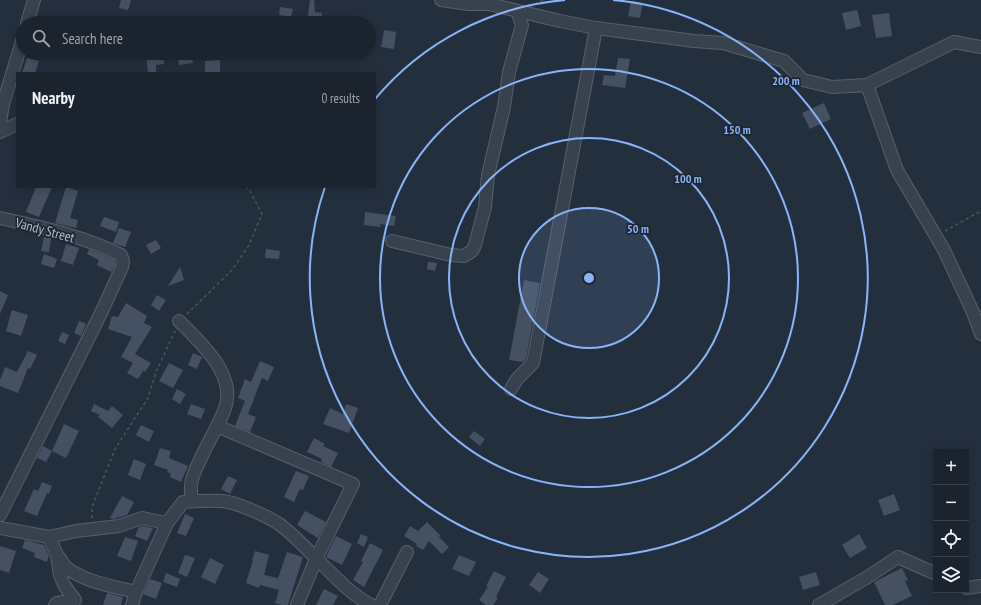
<!DOCTYPE html>
<meta charset="utf-8">
<style>
:root{--surface:#1b232e;--page:#282f3a;--text:#f1f3f6;--muted:#a0a4aa;--line:#39404a}
body{margin:0;font-family:"PT Sans Narrow",sans-serif;background:var(--page);color:var(--text)}
.controls{position:absolute;right:12px;bottom:12px;display:grid;overflow:hidden;border-radius:0px;box-shadow:0 2px 10px #0003}
.controls button{width:36px;height:36px;display:grid;place-items:center;padding:0;border:0;border-bottom:1px solid var(--line);background:var(--surface);color:var(--text);font:20px sans-serif}
.list{margin:0;padding:0;list-style:none}
h2{display:flex;justify-content:space-between;align-items:center;height:52px;margin:0;padding:0 16px;font-size:17px}
h2 small{font-size:13px;font-weight:400;color:var(--muted)}
.icon{flex:none;width:22px;height:22px;fill:none;stroke:currentColor;stroke-width:2;stroke-linecap:round;stroke-linejoin:round}
.map{position:relative;flex:none;width:981px;height:605px;overflow:hidden}
.search{position:absolute;background:var(--surface);box-shadow:0 2px 10px #0003;left:16px;top:16px;width:360px;height:44px;display:flex;align-items:center;gap:10px;box-sizing:border-box;padding:0 14px;border-radius:22px;color:var(--muted);font-size:15px}
.panel{position:absolute;background:var(--surface);box-shadow:0 2px 10px #0003;left:16px;top:72px;width:360px;height:116px;border-radius:0px}
.map>svg:first-child{display:block}
.building{fill:#455162}
.lines{fill:none;stroke-linecap:round;stroke-linejoin:round}
.minor-casing{stroke:#565f6c;stroke-width:14}
.path{stroke:#44595c;stroke-width:1.5;stroke-dasharray:3 3;stroke-linecap:butt}
.minor{stroke:#38414e;stroke-width:12}
.ring{fill:none;stroke:#8ab4f8;stroke-width:2}
.labels{text-anchor:middle;stroke-width:3.5;stroke-linejoin:round;paint-order:stroke}
.street-label{font-size:14px;fill:#b4bcc9;stroke:#1d2633}
.centre{fill:#8ab4f8;stroke:#1d2633;stroke-width:2}
.ring-label{font-size:12px;text-anchor:middle;font-weight:bold;fill:#8ab4f8;stroke:#1d2633;stroke-width:3.5;stroke-linejoin:round;paint-order:stroke}
</style>
<div class="map">
<svg width="981" height="605" viewBox="0 0 981 605">
<rect width="100%" height="100%" fill="#242f3e"/>
<g class="building">
<polygon points="121,0 131,0 128,10 119,8"/>
<polygon points="310,0 314,0 315,12 322,13 321,23 307,22"/>
<polygon points="631,1 643,3 640,18 628,16"/>
<polygon points="280,7 293,9 291,17 279,15"/>
<polygon points="857,10 861,26 846,30 842,13"/>
<polygon points="889,13 892,36 876,38 872,15"/>
<polygon points="384,30 396,32 394,49 381,47"/>
<polygon points="146,53 163,53 164,64 156,65 156,73 148,73"/>
<polygon points="177,53 192,53 193,63 179,65"/>
<polygon points="27,58 39,61 35,73 22,73"/>
<polygon points="618,58 630,59 625,88 602,85 604,75 615,76"/>
<polygon points="220,60 220,73 205,73 205,61"/>
<polygon points="824,103 831,119 810,129 802,113"/>
<polygon points="36,187 52,187 39,217 26,212"/>
<polygon points="66,187 78,191 70,218 78,220 76,228 55,223"/>
<polygon points="365,212 396,216 394,226 380,224 381,227 364,225"/>
<polygon points="104,217 119,222 116,232 100,226"/>
<polygon points="119,228 131,232 125,247 113,243"/>
<polygon points="44,237 51,238 49,252 41,251"/>
<polygon points="156,240 161,248 151,254 146,245"/>
<polygon points="66,244 79,248 73,265 61,261"/>
<polygon points="89,249 115,260 115,265 111,272 97,265 99,260 87,254"/>
<polygon points="266,249 280,251 279,259 265,258"/>
<polygon points="44,254 57,259 54,268 41,264"/>
<polygon points="428,262 437,263 435,271 427,269"/>
<polygon points="180,267 184,280 168,286"/>
<polygon points="524,280 540,283 526,359 523,362 509,360"/>
<polygon points="0,291 8,295 0,314"/>
<polygon points="157,295 166,300 159,311 151,305"/>
<polygon points="126,303 147,316 144,323 152,327 135,354 151,363 145,372 143,371 138,379 127,373 133,363 121,357 132,337 108,329 112,316 118,317"/>
<polygon points="12,310 28,315 21,336 6,331"/>
<polygon points="79,321 86,324 81,336 74,333"/>
<polygon points="62,332 69,335 65,344 58,341"/>
<polygon points="28,351 37,355 30,369 28,368 18,393 0,386 0,380 5,367 17,372"/>
<polygon points="193,353 202,357 197,369 188,365"/>
<polygon points="260,361 274,367 268,381 262,378 248,414 256,417 250,432 235,426 245,401 238,398 245,379 251,382"/>
<polygon points="169,363 183,370 173,388 159,381"/>
<polygon points="177,389 186,394 180,404 172,399"/>
<polygon points="94,404 108,411 112,406 123,415 112,428 98,417 100,415 91,411"/>
<polygon points="191,404 205,409 201,419 187,414"/>
<polygon points="346,404 358,408 349,433 323,424 330,408 343,414"/>
<polygon points="64,424 79,431 66,458 52,451"/>
<polygon points="141,425 154,431 149,442 136,435"/>
<polygon points="474,431 485,439 480,446 469,437"/>
<polygon points="314,438 325,444 323,446 338,453 331,467 321,462 322,459 307,452"/>
<polygon points="43,446 52,451 46,462 37,458"/>
<polygon points="160,448 171,451 169,458 188,466 181,482 170,477 171,474 167,472 168,470 154,465"/>
<polygon points="134,459 146,464 140,480 128,475"/>
<polygon points="296,471 309,476 303,490 300,489 294,502 284,497"/>
<polygon points="228,476 237,480 230,494 221,489"/>
<polygon points="42,482 52,486 49,494 47,493 37,516 24,511 34,489 38,491"/>
<polygon points="894,494 900,510 884,516 878,500"/>
<polygon points="122,496 134,502 127,515 113,519 110,518"/>
<polygon points="305,511 326,522 318,538 297,525"/>
<polygon points="185,514 194,518 186,536 177,533"/>
<polygon points="427,522 440,535 439,537 449,547 442,554 429,541 423,550 416,546 417,544 404,536 410,526 418,531"/>
<polygon points="143,526 153,528 147,541 135,536 139,527"/>
<polygon points="361,534 368,537 364,547 357,543"/>
<polygon points="859,534 867,548 850,558 842,545"/>
<polygon points="336,536 352,544 342,565 326,557"/>
<polygon points="125,537 138,541 131,561 117,556"/>
<polygon points="25,540 44,545 49,556 47,562 34,557 35,553 22,548"/>
<polygon points="370,543 383,550 364,587 353,580 363,562 361,561"/>
<polygon points="0,546 16,551 9,573 0,570"/>
<polygon points="255,551 269,555 264,575 278,578 287,552 303,557 288,605 282,605 275,603 279,590 260,585 259,588 246,583 253,560 252,560"/>
<polygon points="185,555 195,558 187,577 178,573"/>
<polygon points="459,555 476,562 469,576 452,569"/>
<polygon points="210,558 224,565 215,584 201,577"/>
<polygon points="902,568 908,580 905,581 912,596 892,605 885,605 874,582"/>
<polygon points="494,571 506,577 496,597 498,598 493,605 486,605 479,600 488,587 486,586"/>
<polygon points="538,572 549,579 540,593 529,585"/>
<polygon points="816,572 820,585 803,590 799,577"/>
<polygon points="166,573 180,579 177,587 163,582"/>
<polygon points="150,579 162,583 156,599 143,594"/>
<polygon points="324,589 338,596 333,605 316,605"/>
<polygon points="107,593 123,597 121,605 103,605"/>
</g>
<g class="lines">
<g class="minor-casing">
<g id="minor">
<polyline points="441,0 469,4 489,4 560,21 596,28 694,41 723,43 784,61 803,80 832,87 867,85 897,170 944,250 972,310 981,334"/>
<polyline points="27,23 34,0"/>
<polyline points="867,85 954,42 981,47"/>
<polyline points="0,122 3,104 23,38"/>
<polyline points="0,132 17,124"/>
<path d="M0,218C41,227 84,236 121,255L123,261L122,267L101,313L0,515"/>
<polyline points="392,241 451,255 464,256 472,251 475,245 485,207 488,175 504,107 509,72 522,25 517,11"/>
<path d="M179,321C200,342 237,375 225,408C219,426 207,443 200,460C192,477 189,482 192,501"/>
<polyline points="511,389 517,379 533,363 596,28"/>
<polyline points="217,426 353,484 316,559 297,605"/>
<path d="M0,528L49,537L76,531L119,526L142,518L167,523L183,502C196,501 209,500 222,501C236,502 267,516 279,524C297,537 312,555 328,570C341,583 354,596 371,605"/>
<polyline points="49,537 57,555 60,575 64,585 75,600 57,603 55,605"/>
<path d="M57,555C60,558 62,562 64,565C79,581 116,587 136,592"/>
<polyline points="966,588 981,586"/>
<polyline points="132,605 136,592 167,523"/>
<polyline points="380,605 407,552"/>
<polyline points="819,605 866,578 898,557 936,574"/>
</g>
</g>
<g class="path">
<polyline points="535,4 543,0"/>
<polyline points="945,231 981,211"/>
<polyline points="187,314 233,269 249,245 262,214 250,191 246,187"/>
<polyline points="92,518 92,507 115,449 148,398 156,372 175,331"/>
</g>
<use href="#minor" class="minor"/>
</g>
<circle cx="589" cy="278" r="70" fill="#8ab4f8" fill-opacity=".12"/>
<g class="ring">
<circle cx="589" cy="278" r="70"/>
<circle cx="589" cy="278" r="140"/>
<circle cx="589" cy="278" r="209"/>
<path d="M375 99A279 279 0 0 1 565 0M613 0A279 279 0 1 1 325 187"/>
</g>
<g class="labels">
<g class="street-label">
<text transform="translate(45 230) rotate(15)" y="5">Vandy Street</text>
</g>
</g>
<circle cx="589" cy="278" r="6" class="centre"/>
<g class="ring-label">
<text x="786" y="85">200 m</text>
<text x="737" y="134">150 m</text>
<text x="688" y="183">100 m</text>
<text x="638" y="233">50 m</text>
</g>
</svg>
<div class="controls">
<button>+</button>
<button>−</button>
<button><svg class="icon" aria-label="locate" viewBox="0 0 24 24"><circle cx="12" cy="12" r="6"/><path d="M12 2v4M12 18v4M2 12h4M18 12h4"/></svg></button>
<button><svg class="icon" aria-label="layers" viewBox="0 0 24 24"><path d="M12 4l9 5-9 5-9-5zM3 14l9 5 9-5"/></svg></button>
</div>
<div class="search"><svg class="icon" aria-label="search" viewBox="0 0 24 24"><circle cx="10" cy="10" r="6"/><path d="M15 15l6 6"/></svg>Search here</div>
<section class="panel">
<h2>Nearby<small>0 results</small></h2>
<ul class="list">
</ul>
</section>
</div>
